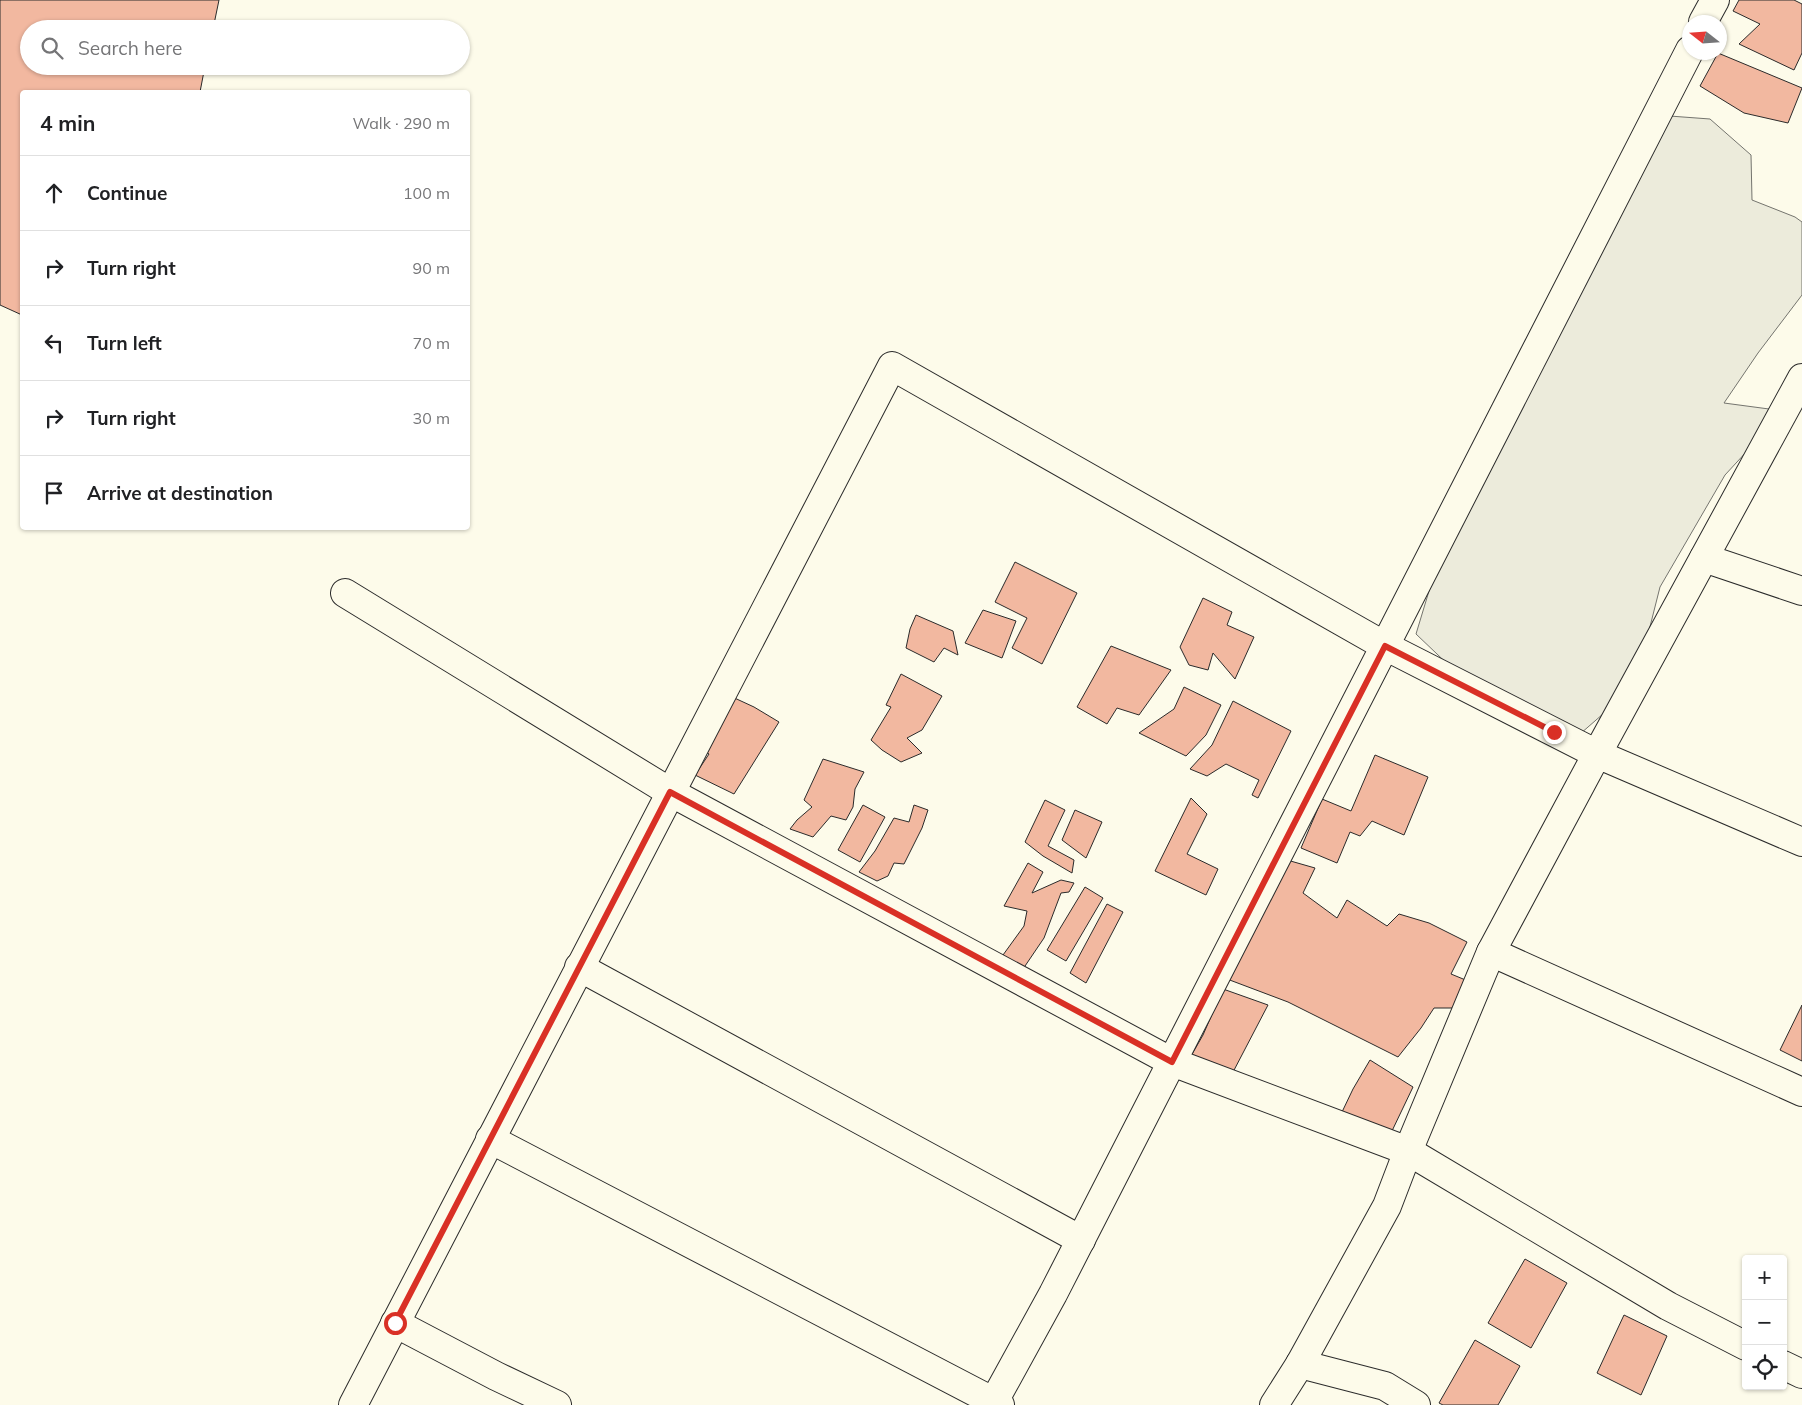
<!DOCTYPE html>
<meta charset="utf-8">
<style>
:root{--surface:#fff;--page:#f2f2f2;--text:#202124;--muted:#757577;--line:#e0e0e0}
body{margin:0;font-family:Mulish,sans-serif;background:var(--page);color:var(--text)}
.controls{position:absolute;right:15px;bottom:15px;display:grid;overflow:hidden;border-radius:5px;box-shadow:0 1px 4px #0004}
.controls button{width:45px;height:45px;display:grid;place-items:center;padding:0;border:0;border-bottom:1px solid var(--line);background:var(--surface);color:var(--text);font:25px sans-serif}
.compass{position:absolute;left:1682px;top:15px;width:45px;height:45px;border-radius:50%;background:var(--surface);box-shadow:0 1px 4px #0004;rotate:287deg}
.stop{position:absolute;width:15px;height:15px;margin:-11px;border:4px solid #d93025;border-radius:50%;background:#fff}
.stop.end{background:#d93025;border-color:#fff;box-shadow:0 1px 5px #0008}
.list{margin:0;padding:0;list-style:none}
h2{display:flex;justify-content:space-between;align-items:center;height:65px;margin:0;padding:0 20px;font-size:21px}
h2 small{font-size:16px;font-weight:400;color:var(--muted)}
.list li{display:grid;grid-template-columns:32px 1fr auto;gap:15px;align-items:center;box-sizing:border-box;height:75px;padding:0 20px;border-top:1px solid var(--line)}
.list b{display:block;font-size:19px;white-space:nowrap}
.list em{font-size:16px;font-style:normal;color:var(--muted)}
.icon{flex:none;width:28px;height:28px;fill:none;stroke:currentColor;stroke-width:2;stroke-linecap:round;stroke-linejoin:round}
.map{position:relative;flex:none;width:1802px;height:1405px;overflow:hidden}
.search{position:absolute;background:var(--surface);box-shadow:0 1px 4px #0004;left:20px;top:20px;width:450px;height:55px;display:flex;align-items:center;gap:12px;box-sizing:border-box;padding:0 18px;border-radius:28px;color:var(--muted);font-size:19px}
.panel{position:absolute;background:var(--surface);box-shadow:0 1px 4px #0004;left:20px;top:90px;width:450px;height:440px;border-radius:5px}
.map>svg:first-child{display:block}
.green{fill:#ecebdb;stroke:#74746e}
.building{fill:#f2b8a0;stroke:#2b2b2b}
.lines{fill:none;stroke-linecap:round;stroke-linejoin:round}
.minor-casing{stroke:#2b2b2b;stroke-width:30}
.minor{stroke:#fdfbea;stroke-width:28}
.route{stroke:#d93025;stroke-width:6}
</style>
<div class="map">
<svg width="1802" height="1405" viewBox="0 0 1802 1405">
<rect width="100%" height="100%" fill="#fdfbea"/>
<polygon class="green" points="1656,115 1710,119 1751,155 1752,200 1795,217 1802,222 1802,295 1758,353 1724,403 1784,411 1725,475 1660,587 1635,686 1572,741 1479,694 1416,634 1452,515"/>
<g class="building">
<polygon points="0,0 219,0 213,29 29,29 29,66 205,66 200,92 22,92 22,315 0,305"/>
<polygon points="1739,0 1794,0 1802,4 1802,53 1794,70 1739,44 1760,24 1733,11"/>
<polygon points="1718,53 1802,88 1788,123 1744,113 1700,86"/>
<polygon points="1015,562 1077,593 1042,664 1012,648 1027,618 995,602"/>
<polygon points="1203,598 1232,612 1227,625 1254,637 1235,679 1213,653 1208,670 1189,665 1180,647"/>
<polygon points="983,610 1016,621 1002,658 965,643"/>
<polygon points="916,615 953,631 958,655 944,648 934,662 906,648 910,629"/>
<polygon points="1111,646 1171,670 1139,715 1117,708 1107,724 1077,707"/>
<polygon points="901,674 942,696 922,730 907,738 922,753 901,762 882,750 871,740 891,707 886,705"/>
<polygon points="1184,687 1221,705 1206,735 1186,756 1139,733 1174,709"/>
<polygon points="728,695 754,707 779,722 734,794 695,775 709,754 700,748"/>
<polygon points="1233,701 1291,731 1258,798 1252,795 1259,780 1226,764 1207,776 1190,769 1212,745"/>
<polygon points="1375,755 1428,777 1404,835 1372,821 1360,836 1350,832 1337,863 1301,848 1322,799 1351,811"/>
<polygon points="823,759 864,772 855,789 853,807 846,820 831,816 813,837 790,829 797,820 812,807 804,800"/>
<polygon points="1191,798 1207,814 1187,854 1218,869 1206,895 1155,871"/>
<polygon points="1045,800 1065,810 1048,846 1074,860 1072,873 1043,856 1025,842"/>
<polygon points="863,805 885,817 860,862 838,850"/>
<polygon points="914,805 928,810 922,828 904,864 894,863 888,876 877,881 859,872 875,851 894,818 909,822"/>
<polygon points="1075,810 1102,822 1086,858 1062,840"/>
<polygon points="1287,860 1315,868 1303,893 1337,918 1347,900 1387,926 1399,914 1429,923 1467,942 1451,974 1468,981 1458,1008 1434,1008 1421,1028 1398,1057 1288,1002 1227,979"/>
<polygon points="1028,863 1043,872 1032,893 1061,880 1074,883 1069,892 1061,893 1044,938 1023,969 1003,955 1024,926 1027,911 1004,906"/>
<polygon points="1085,887 1103,898 1066,961 1047,950"/>
<polygon points="1107,904 1123,912 1086,983 1070,973"/>
<polygon points="1223,989 1268,1005 1232,1074 1191,1056 1203,1035"/>
<polygon points="1802,1005 1802,1061 1780,1050"/>
<polygon points="1370,1060 1413,1087 1391,1133 1342,1112 1353,1089"/>
<polygon points="1525,1259 1567,1283 1531,1348 1488,1323"/>
<polygon points="1624,1315 1667,1336 1641,1395 1597,1373"/>
<polygon points="1475,1340 1520,1366 1498,1405 1443,1405 1439,1403"/>
</g>
<g class="lines">
<g class="minor-casing">
<g id="minor">
<polyline points="1703,22 1715,0"/>
<polyline points="1704,558 1802,591"/>
<polyline points="345,593 670,792 1172,1062 1408,1151 1491,952 1802,1092"/>
<polyline points="1491,952 1597,754 1802,842"/>
<polyline points="579,967 1081,1240"/>
<polyline points="490,1139 1000,1405"/>
<polyline points="395,1323 496,1376 557,1405"/>
<polyline points="1300,1364 1385,1386 1416,1405"/>
<polyline points="1783,1365 1802,1374"/>
<polyline points="353,1405 892,366 1385,646 1597,754 1802,378"/>
<polyline points="992,1405 1053,1294 1690,50"/>
<polyline points="1274,1405 1300,1364 1387,1206 1408,1151 1668,1306 1746,1346"/>
</g>
</g>
<use href="#minor" class="minor"/>
</g>
<g class="lines">
<polyline class="route" points="395,1323 670,792 1172,1062 1385,646 1554,732"/>
</g>
</svg>
<div class="controls">
<button>+</button>
<button>−</button>
<button><svg class="icon" aria-label="locate" viewBox="0 0 24 24"><circle cx="12" cy="12" r="6"/><path d="M12 2v4M12 18v4M2 12h4M18 12h4"/></svg></button>
</div>
<svg class="compass" viewBox="-18 -18 36 36"><path d="M0-13l5 13h-10z" fill="#e53935"/><path d="M0 13l5-13h-10z" fill="#757577"/></svg>
<div class="stop" style="left:395px;top:1323px"></div>
<div class="stop end" style="left:1554px;top:732px"></div>
<div class="search"><svg class="icon" aria-label="search" viewBox="0 0 24 24"><circle cx="10" cy="10" r="6"/><path d="M15 15l6 6"/></svg>Search here</div>
<section class="panel">
<h2>4 min<small>Walk · 290 m</small></h2>
<ul class="list">
<li><svg class="icon" aria-label="ahead" viewBox="0 0 24 24"><path d="M12 20V5M6 11l6-6 6 6"/></svg><div><b>Continue</b></div><em>100 m</em></li>
<li><svg class="icon" aria-label="right" viewBox="0 0 24 24"><path d="M7 20v-9h11M14 6l5 5-5 5"/></svg><div><b>Turn right</b></div><em>90 m</em></li>
<li><svg class="icon" aria-label="left" viewBox="0 0 24 24"><path d="M17 20v-9H6M10 6l-5 5 5 5"/></svg><div><b>Turn left</b></div><em>70 m</em></li>
<li><svg class="icon" aria-label="right" viewBox="0 0 24 24"><path d="M7 20v-9h11M14 6l5 5-5 5"/></svg><div><b>Turn right</b></div><em>30 m</em></li>
<li><svg class="icon" aria-label="arrive" viewBox="0 0 24 24"><path d="M6 21V4h12l-3 4 3 4H6"/></svg><div><b>Arrive at destination</b></div></li>
</ul>
</section>
</div>
